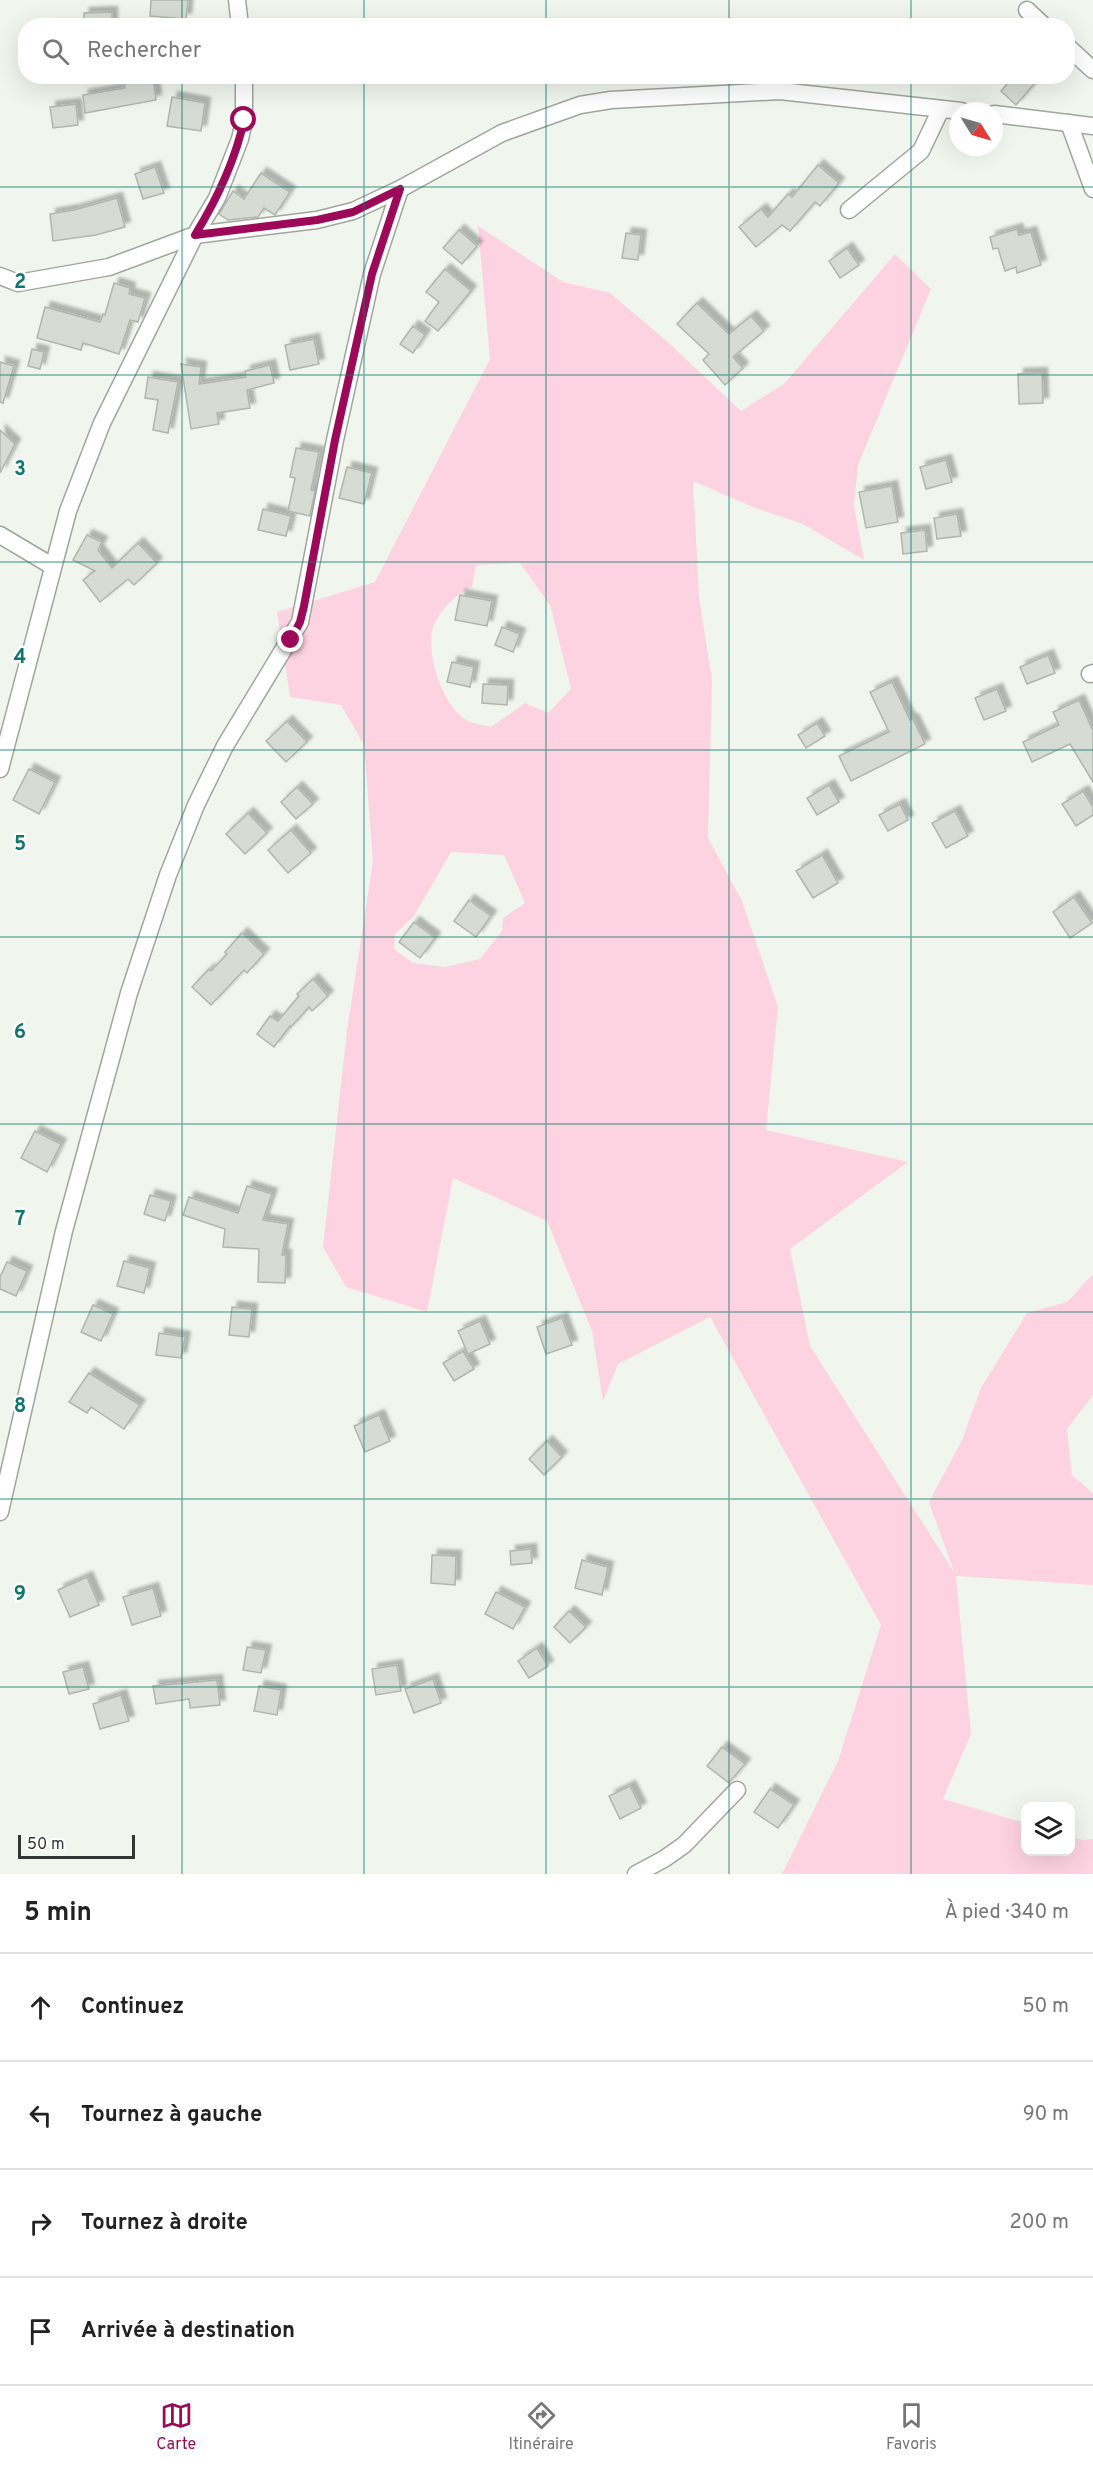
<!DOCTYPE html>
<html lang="fr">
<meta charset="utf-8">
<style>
:root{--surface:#fff;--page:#f2f2f2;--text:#222;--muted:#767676;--line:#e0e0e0;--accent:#9b0958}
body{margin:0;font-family:Overpass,sans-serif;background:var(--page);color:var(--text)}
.controls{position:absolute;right:18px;bottom:18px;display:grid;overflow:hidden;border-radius:12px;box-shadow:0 6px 24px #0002}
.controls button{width:54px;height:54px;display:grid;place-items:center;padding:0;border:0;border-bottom:2px solid var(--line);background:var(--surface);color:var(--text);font:30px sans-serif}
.compass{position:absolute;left:949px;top:102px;width:54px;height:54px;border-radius:50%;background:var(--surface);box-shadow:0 6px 24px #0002;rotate:127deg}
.scale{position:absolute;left:18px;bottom:15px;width:117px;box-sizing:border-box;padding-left:6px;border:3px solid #333633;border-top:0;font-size:16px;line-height:21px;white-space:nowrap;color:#333633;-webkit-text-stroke:4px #fff;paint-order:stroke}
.stop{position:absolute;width:18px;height:18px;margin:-14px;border:4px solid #9b0958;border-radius:50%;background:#fff}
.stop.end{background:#9b0958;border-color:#fff;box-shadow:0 2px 6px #0008}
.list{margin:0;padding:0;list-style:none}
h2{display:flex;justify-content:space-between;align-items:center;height:78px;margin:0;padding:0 24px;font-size:26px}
h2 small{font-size:20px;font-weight:400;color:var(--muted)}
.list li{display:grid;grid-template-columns:39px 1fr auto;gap:18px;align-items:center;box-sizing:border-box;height:108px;padding:0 24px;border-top:2px solid var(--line)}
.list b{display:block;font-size:22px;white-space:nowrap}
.list em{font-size:20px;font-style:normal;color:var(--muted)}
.icon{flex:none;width:33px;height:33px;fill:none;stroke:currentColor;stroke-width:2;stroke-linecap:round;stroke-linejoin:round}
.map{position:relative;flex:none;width:1093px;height:1874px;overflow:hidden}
.search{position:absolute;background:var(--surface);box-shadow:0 6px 24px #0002;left:18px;right:18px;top:18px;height:66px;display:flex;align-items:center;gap:15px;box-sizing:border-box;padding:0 21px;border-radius:24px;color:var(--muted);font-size:22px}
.sheet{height:510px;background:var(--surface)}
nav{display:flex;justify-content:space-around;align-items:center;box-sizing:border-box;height:84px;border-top:2px solid var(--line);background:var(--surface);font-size:16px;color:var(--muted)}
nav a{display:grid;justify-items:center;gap:3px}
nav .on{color:var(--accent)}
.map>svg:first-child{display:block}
.green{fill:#fed3e1;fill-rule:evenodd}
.building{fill:#d6dcd4;stroke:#b0b6ae;stroke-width:1.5;filter:url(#shadow)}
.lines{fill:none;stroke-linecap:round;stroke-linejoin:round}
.minor-casing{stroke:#a0a69d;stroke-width:19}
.minor{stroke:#fff;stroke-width:16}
.route{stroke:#9b0958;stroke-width:8}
.grid{fill:none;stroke:#0f766e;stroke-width:1.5;stroke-opacity:0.55}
.grid-label{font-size:20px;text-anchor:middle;font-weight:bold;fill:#0f766e;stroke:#fff;stroke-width:4.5;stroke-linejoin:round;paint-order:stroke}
</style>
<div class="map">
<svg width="1093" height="1874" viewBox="0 0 1093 1874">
<defs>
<filter id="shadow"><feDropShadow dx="5.5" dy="-5.5" stdDeviation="1.5" flood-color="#0004"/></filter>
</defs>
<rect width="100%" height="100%" fill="#f0f6ee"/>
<path class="green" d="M478,226L563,282L610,293L669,343L741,411L784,384L895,254L931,289L858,465L854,505L864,560L803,524L755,508L693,481L699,597L712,680L708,838L742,901L778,1007L766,1130L908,1162L790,1249L810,1346L954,1572L929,1502L962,1440L981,1388L1027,1313L1067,1302L1093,1274V1395L1067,1429L1072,1475L1093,1493V1585L956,1576L971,1734L943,1799L1025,1823L1026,1852H1070L1071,1836L1082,1840L1093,1839V1874H782L838,1761L881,1625L710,1317L618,1364L603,1401L592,1331L547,1221L453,1178L427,1312L346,1287L323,1247L347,1030L373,861L364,745L341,705L290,697L277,612L375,582L490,359ZM520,563L550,605L571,689L548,713L525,703L491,727C484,725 475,724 468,721C443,709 422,646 435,622C443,607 457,594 472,587L476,565ZM451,852L504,855L525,903L503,918L502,931L480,959L445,967L413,963L394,949L395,934L414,916Z"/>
<g class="building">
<polygon points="151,0 188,0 186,19 150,16"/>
<polygon points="112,12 112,26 84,26 84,13"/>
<polygon points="153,76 156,100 85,113 83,95 125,88 124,81"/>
<polygon points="1014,76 1041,76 1016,105 1001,91"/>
<polygon points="172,97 205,103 201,131 167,126"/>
<polygon points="76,104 78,125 53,128 50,107"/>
<polygon points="818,165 839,183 820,206 815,202 790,231 782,225 756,247 739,227 761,209 768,217 788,194 792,197"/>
<polygon points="155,167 164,193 143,199 135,174"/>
<polygon points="261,173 290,192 275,215 264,208 258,217 228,220 219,214 233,191 244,199"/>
<polygon points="117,198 125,227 96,235 53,241 50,214 74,210"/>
<polygon points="1017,229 1019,235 1031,232 1041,265 1017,273 1016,267 1005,271 998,248 993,249 990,237"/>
<polygon points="459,230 477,246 462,264 443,248"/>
<polygon points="626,233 641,235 638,260 622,258"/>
<polygon points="847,248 859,265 840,278 829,261"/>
<polygon points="445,269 471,291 438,331 425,321 439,302 426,292"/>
<polygon points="114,283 130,288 129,294 145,298 138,322 130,320 119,354 83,343 81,350 37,338 45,307 100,322 103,314 105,315"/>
<polygon points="697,303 729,334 751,316 764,331 733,357 743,368 725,385 703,360 709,354 677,324"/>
<polygon points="413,326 425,335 413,353 400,344"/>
<polygon points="314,339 319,364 290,370 285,345"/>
<polygon points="32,349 44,352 40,369 28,366"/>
<polygon points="0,362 14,366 3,403 0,402"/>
<polygon points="181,364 201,367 199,384 246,377 245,371 270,365 274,383 247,390 250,408 217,413 219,424 191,429"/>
<polygon points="1042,373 1043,403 1019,404 1018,374"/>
<polygon points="148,377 178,382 168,433 153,430 158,400 145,398"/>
<polygon points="0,430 15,444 0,473"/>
<polygon points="296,448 319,452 311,490 315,491 310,516 288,511 295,478 290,477"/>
<polygon points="946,460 952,482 926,489 920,467"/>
<polygon points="347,467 372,473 364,504 339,498"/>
<polygon points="892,486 898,522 866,528 859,492"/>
<polygon points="263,509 291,516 286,536 258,530"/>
<polygon points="957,514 961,536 937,539 934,518"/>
<polygon points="925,530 927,551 903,554 901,533"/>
<polygon points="87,535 102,542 98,550 112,568 138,543 157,563 134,585 128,579 100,602 83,580 95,571 73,560"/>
<polygon points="460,595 492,601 487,626 455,620"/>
<polygon points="502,627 520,634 513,652 495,645"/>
<polygon points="1048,655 1055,673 1027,684 1020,667"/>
<polygon points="452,662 474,667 470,687 447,682"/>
<polygon points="892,682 910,720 913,719 925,744 851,781 839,756 889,732 870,692"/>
<polygon points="483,684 508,685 507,705 482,703"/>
<polygon points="997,689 1006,711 984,720 975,698"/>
<polygon points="1079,700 1093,731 1093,782 1070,744 1032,762 1023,742 1059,725 1053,712"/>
<polygon points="287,721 307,742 286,762 266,741"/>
<polygon points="817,723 825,736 806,748 798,735"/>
<polygon points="29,769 55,782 39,814 13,800"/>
<polygon points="829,785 839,802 817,815 807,798"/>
<polygon points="297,787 313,804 296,819 281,802"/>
<polygon points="1083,791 1093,807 1093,815 1076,826 1062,804"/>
<polygon points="900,804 908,820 888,831 879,815"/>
<polygon points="955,811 968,836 946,848 932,823"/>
<polygon points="248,813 267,833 245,854 226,834"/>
<polygon points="291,830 311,853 288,873 268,850"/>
<polygon points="822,855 838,883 813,898 796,871"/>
<polygon points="1074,897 1092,923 1070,938 1053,912"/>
<polygon points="469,900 491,916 476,937 454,921"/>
<polygon points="414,922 435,938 420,958 399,942"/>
<polygon points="242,933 264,954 247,973 244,970 211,1005 192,987 209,969 211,971 227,954 225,952"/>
<polygon points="313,979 328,996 312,1011 309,1007 291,1027 290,1026 274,1047 257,1034 270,1016 278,1021 299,996 297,994"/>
<polygon points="35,1131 61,1144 47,1172 21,1158"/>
<polygon points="247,1186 272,1194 263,1220 288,1224 282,1255 286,1255 285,1283 258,1282 259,1249 223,1247 225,1229 183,1215 189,1197 238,1213"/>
<polygon points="150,1195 171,1201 165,1221 144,1214"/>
<polygon points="124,1261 150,1268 144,1293 117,1286"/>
<polygon points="7,1262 27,1271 16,1296 0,1289 0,1277"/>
<polygon points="93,1305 113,1314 101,1341 81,1332"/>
<polygon points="232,1307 252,1309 249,1337 229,1335"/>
<polygon points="562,1318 572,1345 546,1354 537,1327"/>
<polygon points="480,1321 490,1344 468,1354 458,1331"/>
<polygon points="159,1333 185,1337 181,1358 156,1355"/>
<polygon points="463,1351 474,1369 454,1381 443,1363"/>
<polygon points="89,1373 140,1405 124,1429 91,1407 87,1413 69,1402"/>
<polygon points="379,1415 390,1441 365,1452 354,1426"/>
<polygon points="547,1441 562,1457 544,1475 529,1459"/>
<polygon points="531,1549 532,1563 511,1565 510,1551"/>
<polygon points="432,1555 456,1556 455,1585 431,1583"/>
<polygon points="582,1560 608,1567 602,1595 575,1588"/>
<polygon points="87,1577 99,1605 70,1617 58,1590"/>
<polygon points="153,1588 161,1616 132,1625 123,1597"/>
<polygon points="496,1592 525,1607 513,1629 485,1614"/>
<polygon points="569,1611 586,1627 570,1643 554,1627"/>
<polygon points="247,1647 266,1650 261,1673 243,1670"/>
<polygon points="537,1648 548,1666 529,1678 518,1661"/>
<polygon points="397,1665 401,1691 376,1695 372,1669"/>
<polygon points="83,1667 89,1689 69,1694 63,1672"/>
<polygon points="433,1679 441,1703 414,1713 405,1689"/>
<polygon points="217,1680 220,1705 190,1708 189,1699 156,1704 153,1686"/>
<polygon points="259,1686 281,1690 277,1715 254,1711"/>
<polygon points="121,1695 129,1721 100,1729 93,1704"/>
<polygon points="722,1747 745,1764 729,1783 707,1766"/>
<polygon points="630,1786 641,1808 620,1819 609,1796"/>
<polygon points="770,1789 794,1805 778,1828 754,1812"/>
</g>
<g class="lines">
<g class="minor-casing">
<g id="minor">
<polyline points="237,0 240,26"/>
<polyline points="1027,10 1044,26"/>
<polyline points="1068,47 1093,70"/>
<polyline points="994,114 1093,126"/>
<polyline points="1069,123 1093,189"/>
<polyline points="849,210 921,151 941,109"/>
<polyline points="0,276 18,283 109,267 195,235 317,220 353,211 400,189 502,133 580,105 611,100 780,91 961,111"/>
<polyline points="0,535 52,566"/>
<polyline points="1090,674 1093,673"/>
<polyline points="0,769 68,511 102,423 195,235 217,198 240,139 244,121 244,76"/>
<polyline points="0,1512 64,1231 129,993 168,875 196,805 225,746 300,622 335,440 372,274 400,189"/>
<polyline points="636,1874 664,1859 684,1845 737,1790"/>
</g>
</g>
<use href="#minor" class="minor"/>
</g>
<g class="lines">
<path class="route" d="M244,120C235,162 217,199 195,235L317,220L353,212L400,189L372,274L335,440L304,606L300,622L291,640"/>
</g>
<path class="grid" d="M182,0V26M364,0V26M546,0V26M729,0V26M911,0V26M182,76V1874M364,76V1874M546,76V1874M729,76V1874M911,76V1874M0,187H1093M0,375H1093M0,562H1093M0,750H1093M0,937H1093M0,1124H1093M0,1312H1093M0,1499H1093M0,1687H1093"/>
<g class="grid-label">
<text x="20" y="288">2</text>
<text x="20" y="475">3</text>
<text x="20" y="663">4</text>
<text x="20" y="850">5</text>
<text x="20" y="1038">6</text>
<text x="20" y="1225">7</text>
<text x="20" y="1412">8</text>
<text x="20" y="1600">9</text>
</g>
</svg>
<div class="controls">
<button><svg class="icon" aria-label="layers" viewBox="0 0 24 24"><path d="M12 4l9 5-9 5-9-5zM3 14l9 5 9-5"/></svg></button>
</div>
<svg class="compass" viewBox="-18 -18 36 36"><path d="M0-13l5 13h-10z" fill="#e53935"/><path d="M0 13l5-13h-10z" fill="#767676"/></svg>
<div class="scale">50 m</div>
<div class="stop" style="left:244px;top:120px"></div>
<div class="stop end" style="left:291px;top:640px"></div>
<div class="search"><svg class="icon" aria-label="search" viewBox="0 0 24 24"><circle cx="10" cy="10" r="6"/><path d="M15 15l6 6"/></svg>Rechercher</div>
</div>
<section class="sheet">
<h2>5 min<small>À pied · 340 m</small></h2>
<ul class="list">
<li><svg class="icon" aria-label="ahead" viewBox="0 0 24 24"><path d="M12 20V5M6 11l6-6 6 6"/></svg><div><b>Continuez</b></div><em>50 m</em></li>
<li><svg class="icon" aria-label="left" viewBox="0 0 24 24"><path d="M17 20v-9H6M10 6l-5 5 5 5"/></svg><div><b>Tournez à gauche</b></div><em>90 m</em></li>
<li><svg class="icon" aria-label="right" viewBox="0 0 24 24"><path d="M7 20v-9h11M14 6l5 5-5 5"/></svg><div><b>Tournez à droite</b></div><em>200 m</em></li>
<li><svg class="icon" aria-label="arrive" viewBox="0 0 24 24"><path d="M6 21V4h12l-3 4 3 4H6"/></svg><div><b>Arrivée à destination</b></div></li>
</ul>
</section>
<nav>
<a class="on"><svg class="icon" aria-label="map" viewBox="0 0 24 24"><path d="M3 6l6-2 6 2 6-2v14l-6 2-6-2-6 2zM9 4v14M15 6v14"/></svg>Carte</a>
<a><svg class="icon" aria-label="directions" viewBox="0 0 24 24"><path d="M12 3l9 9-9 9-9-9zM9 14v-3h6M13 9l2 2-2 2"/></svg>Itinéraire</a>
<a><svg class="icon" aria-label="saved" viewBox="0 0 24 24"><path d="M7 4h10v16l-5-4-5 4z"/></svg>Favoris</a>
</nav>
